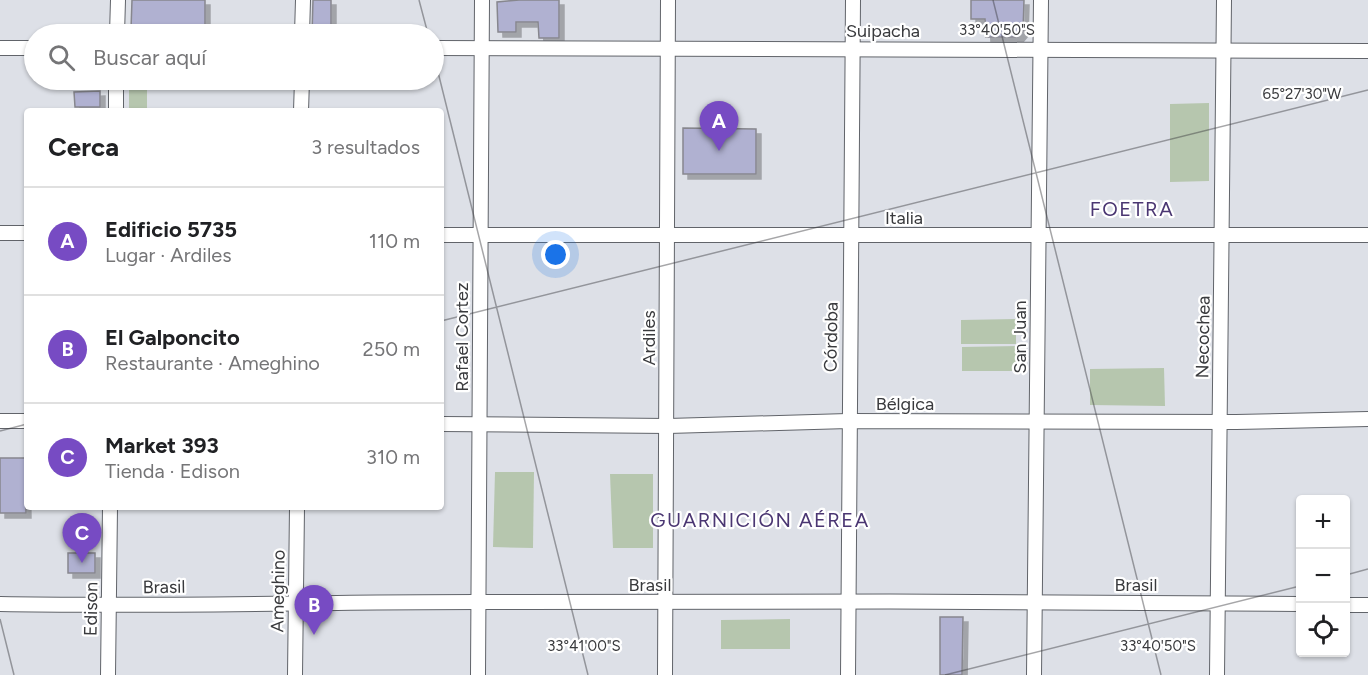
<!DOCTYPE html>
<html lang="es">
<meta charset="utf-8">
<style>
:root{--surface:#fff;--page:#f6f6f6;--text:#202124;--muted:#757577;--line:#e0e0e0;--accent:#774bc3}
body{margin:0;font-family:Figtree,sans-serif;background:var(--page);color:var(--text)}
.controls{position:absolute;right:18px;bottom:18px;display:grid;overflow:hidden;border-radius:6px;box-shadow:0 2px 4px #0004}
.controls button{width:54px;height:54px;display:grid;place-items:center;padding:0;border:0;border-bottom:2px solid var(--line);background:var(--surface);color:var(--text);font:30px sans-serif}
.you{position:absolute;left:556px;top:255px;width:21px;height:21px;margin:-15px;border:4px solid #fff;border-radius:50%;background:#1a73e8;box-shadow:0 0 0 9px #1a73e833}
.badge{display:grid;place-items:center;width:39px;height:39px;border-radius:50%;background:var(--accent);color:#fff;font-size:20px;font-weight:700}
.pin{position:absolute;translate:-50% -50px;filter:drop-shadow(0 2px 3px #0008)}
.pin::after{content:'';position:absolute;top:32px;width:21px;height:18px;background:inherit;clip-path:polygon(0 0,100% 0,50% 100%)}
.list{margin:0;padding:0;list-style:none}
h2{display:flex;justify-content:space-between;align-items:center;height:78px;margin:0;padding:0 24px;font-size:26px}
h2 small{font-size:20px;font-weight:400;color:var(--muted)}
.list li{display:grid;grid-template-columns:39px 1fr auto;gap:18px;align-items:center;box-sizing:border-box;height:108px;padding:0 24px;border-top:2px solid var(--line)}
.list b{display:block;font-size:22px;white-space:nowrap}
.list p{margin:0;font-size:20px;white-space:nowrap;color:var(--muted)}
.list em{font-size:20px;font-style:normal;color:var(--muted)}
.icon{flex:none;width:33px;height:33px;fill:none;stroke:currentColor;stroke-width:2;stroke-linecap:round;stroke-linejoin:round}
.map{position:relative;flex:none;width:1368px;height:675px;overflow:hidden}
.search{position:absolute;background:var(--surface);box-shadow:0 2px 4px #0004;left:24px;top:24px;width:420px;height:66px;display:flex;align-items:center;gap:15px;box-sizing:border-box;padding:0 21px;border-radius:33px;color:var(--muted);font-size:22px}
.panel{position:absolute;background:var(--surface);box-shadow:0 2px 4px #0004;left:24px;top:108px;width:420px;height:402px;border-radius:6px}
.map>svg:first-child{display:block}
.green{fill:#b6c6ae}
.building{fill:#b0b1d1;stroke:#87878e;stroke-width:1.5;filter:url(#shadow)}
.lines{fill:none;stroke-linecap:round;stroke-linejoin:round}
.minor-casing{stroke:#61646a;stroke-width:16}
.minor{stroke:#fff;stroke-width:14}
.ticks{fill:none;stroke:#393a3d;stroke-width:1.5;stroke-opacity:0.45}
.labels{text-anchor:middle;stroke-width:4.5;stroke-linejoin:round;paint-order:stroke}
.street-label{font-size:18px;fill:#393a3d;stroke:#fff}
.neighbourhood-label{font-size:20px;letter-spacing:1.5px;fill:#4a3672;stroke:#fff}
.ticks-label{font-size:15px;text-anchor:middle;fill:#393a3d;stroke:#fff;stroke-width:4.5;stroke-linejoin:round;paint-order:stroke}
</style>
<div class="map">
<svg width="1368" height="675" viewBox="0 0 1368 675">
<defs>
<filter id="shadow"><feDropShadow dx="5" dy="5" stdDeviation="0" flood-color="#0004"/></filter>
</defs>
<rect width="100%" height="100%" fill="#dde0e7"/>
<g class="green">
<rect x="129" y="80" width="18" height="31"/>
<polygon points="1209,103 1209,181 1170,182 1170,104"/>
<polygon points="1016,319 1016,344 961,344 961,320"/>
<polygon points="1018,346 1018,371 962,371 962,347"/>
<polygon points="1164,368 1165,406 1090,405 1090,369"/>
<polygon points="495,472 534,472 533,548 493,547"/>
<polygon points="610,474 653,474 653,548 613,548"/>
<polygon points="790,619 790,649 721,649 721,620"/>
</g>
<g class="building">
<polygon points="132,0 205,0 205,34 138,34 131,29"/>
<polygon points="313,0 331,0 331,34 312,34"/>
<polygon points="519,0 559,0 559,38 539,38 538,22 516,22 516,32 498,32 497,2"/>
<polygon points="971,0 1024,0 1023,31 1018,37 986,37 985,19 971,19"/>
<polygon points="100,91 100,107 75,107 74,92"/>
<polygon points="683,128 756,129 756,174 683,174"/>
<polygon points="0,458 25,458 26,513 0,513"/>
<rect x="68" y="553" width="27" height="20"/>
<polygon points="940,617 963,617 962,675 940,675"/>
</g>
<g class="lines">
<g class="minor-casing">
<g id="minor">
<polyline points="117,34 118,0"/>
<polyline points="302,34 303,0"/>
<polyline points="0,48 34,48"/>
<polyline points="434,48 1368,51"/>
<polyline points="116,111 116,80"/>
<polyline points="301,111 302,80"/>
<polyline points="0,233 27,233"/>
<polyline points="441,235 1368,235"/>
<polyline points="0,421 27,421"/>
<polyline points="441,424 668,426 848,421 1236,422 1368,419"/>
<path d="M0,604C159,607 318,602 477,602C751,601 1026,601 1300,604"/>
<polyline points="1346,605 1368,605"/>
<polyline points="108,675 110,507"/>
<polyline points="295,675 297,507"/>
<polyline points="478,675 482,0"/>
<polyline points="665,675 668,0"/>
<polyline points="848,675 853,0"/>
<polyline points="1034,675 1041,0"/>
<polyline points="1217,675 1224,0"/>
</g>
</g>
<use href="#minor" class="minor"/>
</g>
<path class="ticks" d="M419,0L428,34M993,0L1161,675M434,56L588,675M441,321L1368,90M0,431L27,424M1346,575L1368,569M0,619L14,675M945,675L1300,586"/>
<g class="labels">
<g class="street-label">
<text x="883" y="37">Suipacha</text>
<text x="904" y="224">Italia</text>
<text transform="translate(462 337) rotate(-90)" y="6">Rafael Cortez</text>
<text transform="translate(831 337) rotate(-89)" y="6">Córdoba</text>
<text transform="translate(1020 337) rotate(-90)" y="6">San Juan</text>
<text transform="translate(1203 337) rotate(-89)" y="6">Necochea</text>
<text transform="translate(649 338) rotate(-90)" y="6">Ardiles</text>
<text x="905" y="410">Bélgica</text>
<text x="650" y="591">Brasil</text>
<text x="1136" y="591">Brasil</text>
<text transform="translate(164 587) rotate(-1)" y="6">Brasil</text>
<text transform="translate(278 591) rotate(-89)" y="6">Ameghino</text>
<text transform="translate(91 609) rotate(-89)" y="6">Edison</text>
</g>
<g class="neighbourhood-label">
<text x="1132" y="216">FOETRA</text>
<text x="760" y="527">GUARNICIÓN AÉREA</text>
</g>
</g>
<g class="ticks-label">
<text x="997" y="35">33°40'50"S</text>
<text x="1302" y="99">65°27'30"W</text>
<text x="584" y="651">33°41'00"S</text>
<text x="1158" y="651">33°40'50"S</text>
</g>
</svg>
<div class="controls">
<button>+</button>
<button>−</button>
<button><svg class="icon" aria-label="locate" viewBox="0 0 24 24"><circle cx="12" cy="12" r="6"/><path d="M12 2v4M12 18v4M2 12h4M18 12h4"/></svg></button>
</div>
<div class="you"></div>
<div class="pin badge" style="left:719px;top:151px">A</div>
<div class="pin badge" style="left:314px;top:635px">B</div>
<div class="pin badge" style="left:82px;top:563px">C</div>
<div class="search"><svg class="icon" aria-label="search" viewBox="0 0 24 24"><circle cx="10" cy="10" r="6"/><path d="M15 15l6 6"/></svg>Buscar aquí</div>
<section class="panel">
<h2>Cerca<small>3 resultados</small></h2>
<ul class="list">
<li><span class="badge">A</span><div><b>Edificio 5735</b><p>Lugar · Ardiles</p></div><em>110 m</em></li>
<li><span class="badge">B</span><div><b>El Galponcito</b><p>Restaurante · Ameghino</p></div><em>250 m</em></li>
<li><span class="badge">C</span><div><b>Market 393</b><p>Tienda · Edison</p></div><em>310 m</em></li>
</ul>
</section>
</div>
